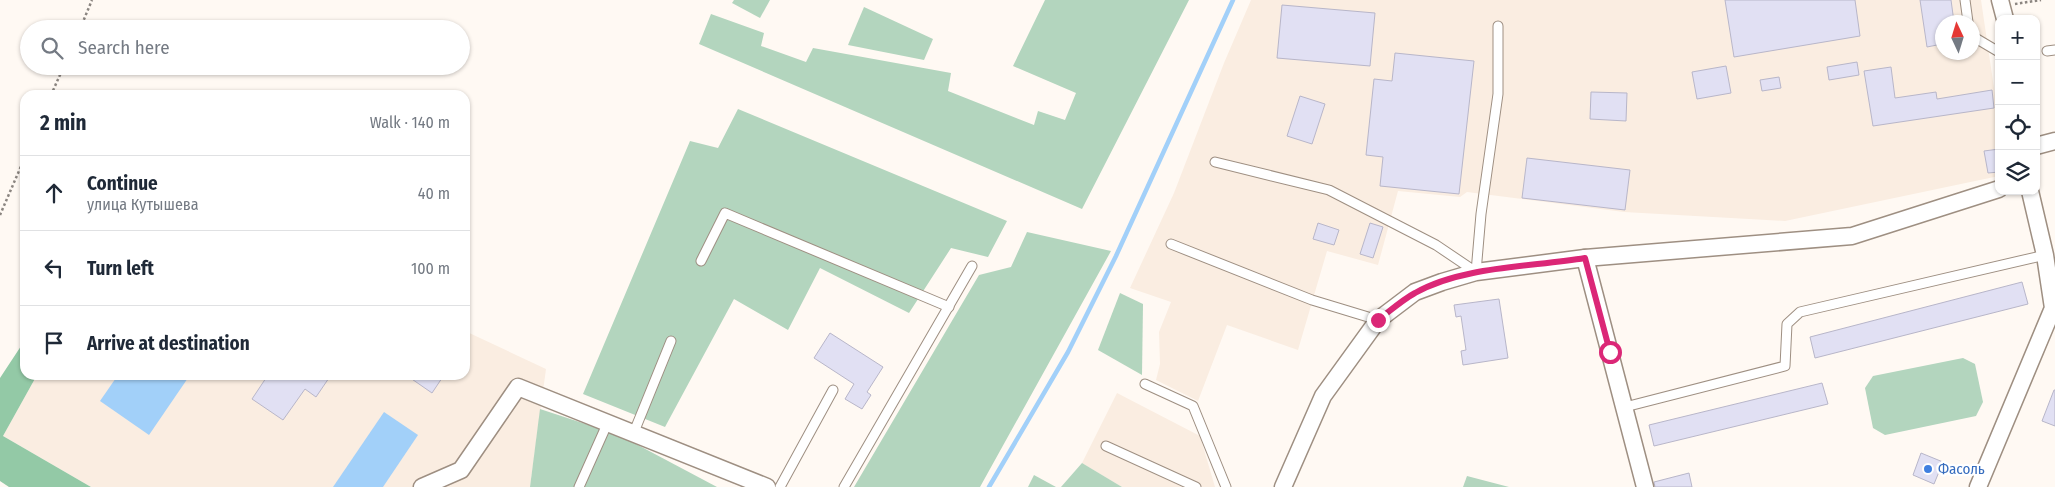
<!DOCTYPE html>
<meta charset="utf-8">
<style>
:root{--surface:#fff;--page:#f2f2f3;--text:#1f2937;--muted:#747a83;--line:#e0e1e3}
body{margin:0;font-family:"Fira Sans Condensed",sans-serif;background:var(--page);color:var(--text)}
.controls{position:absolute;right:15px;top:15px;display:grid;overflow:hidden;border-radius:10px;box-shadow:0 1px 4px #0004}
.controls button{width:45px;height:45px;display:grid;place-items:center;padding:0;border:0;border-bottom:1px solid var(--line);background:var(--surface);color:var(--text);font:25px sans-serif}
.compass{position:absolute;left:1935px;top:15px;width:45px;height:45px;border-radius:50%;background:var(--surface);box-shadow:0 1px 4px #0004;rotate:356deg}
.stop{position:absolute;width:15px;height:15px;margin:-11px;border:4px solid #db2777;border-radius:50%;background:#fff}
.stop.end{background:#db2777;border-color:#fff;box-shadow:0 1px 5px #0008}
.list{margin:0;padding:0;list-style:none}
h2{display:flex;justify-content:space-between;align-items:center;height:65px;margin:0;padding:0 20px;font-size:21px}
h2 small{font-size:16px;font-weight:400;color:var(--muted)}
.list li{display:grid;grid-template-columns:32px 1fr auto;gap:15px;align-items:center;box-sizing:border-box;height:75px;padding:0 20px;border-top:1px solid var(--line)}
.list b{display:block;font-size:19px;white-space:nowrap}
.list p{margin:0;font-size:16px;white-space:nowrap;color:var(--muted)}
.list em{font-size:16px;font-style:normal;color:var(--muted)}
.icon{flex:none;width:28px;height:28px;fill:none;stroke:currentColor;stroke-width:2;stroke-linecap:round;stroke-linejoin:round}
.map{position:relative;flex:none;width:2055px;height:487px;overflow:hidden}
.search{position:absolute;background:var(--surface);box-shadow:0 1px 4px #0004;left:20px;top:20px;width:450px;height:55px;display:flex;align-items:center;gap:12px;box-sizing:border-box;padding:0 18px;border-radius:28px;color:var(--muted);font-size:19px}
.panel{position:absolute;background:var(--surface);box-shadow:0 1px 4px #0004;left:20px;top:90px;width:450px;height:290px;border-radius:15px}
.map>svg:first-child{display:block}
.built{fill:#faede1;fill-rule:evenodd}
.green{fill:#b3d5be}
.forest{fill:#93c9a6}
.water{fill:#a2d0f9}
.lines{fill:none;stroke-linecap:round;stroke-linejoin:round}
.stream{stroke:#a2d0f9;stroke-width:4.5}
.building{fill:#e1e0f3;stroke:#b8b6c9}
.service-casing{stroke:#9e8f82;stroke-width:11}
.minor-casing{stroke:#9e8f82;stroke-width:19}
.path{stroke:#8b8580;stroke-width:2.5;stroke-dasharray:2.5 2.5;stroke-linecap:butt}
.service{stroke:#fff;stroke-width:9}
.minor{stroke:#fff;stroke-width:16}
.route{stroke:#db2777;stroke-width:6}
.shop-dot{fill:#3f7fe0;stroke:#fff;stroke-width:2}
.labels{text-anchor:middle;stroke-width:4.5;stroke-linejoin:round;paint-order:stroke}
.shop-label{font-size:15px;fill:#366cbe;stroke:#fff;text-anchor:start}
</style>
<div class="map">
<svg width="2055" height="487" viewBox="0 0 2055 487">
<rect width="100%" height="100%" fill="#fff9f3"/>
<g class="built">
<path d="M1251,0H1981L1999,122V176L1785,221L1624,212L1467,192L1460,197L1398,191L1378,265L1327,251L1298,350L1227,325L1198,401L1156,380L1160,364L1159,332L1171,302L1130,288L1174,193L1224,63ZM1942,22H1972V52H1942Z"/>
<polygon points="465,331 546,369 530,487 91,487 3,436 37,375 465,375"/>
<polygon points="1117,393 1200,436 1215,487 1122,487 1082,463"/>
</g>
<g class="green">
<polygon points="734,0 770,0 760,18 732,3"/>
<polygon points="1045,0 1189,0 1082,209 699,44 711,14 764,33 761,46 806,62 813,48 951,73 948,91 1034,125 1038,111 1065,120 1076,93 1013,66"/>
<polygon points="864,7 933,39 924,60 848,45"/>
<polygon points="738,109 1007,221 988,257 951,248 909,313 820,268 788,330 734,299 665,427 583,394 690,141 718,148"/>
<polygon points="1027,232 1111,251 980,487 854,487 979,275 1011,267"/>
<polygon points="1120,293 1143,304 1142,375 1098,350"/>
<polygon points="1963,358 1975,364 1983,402 1976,416 1885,435 1873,428 1865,388 1873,376"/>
<polygon points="540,409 619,435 717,487 530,487"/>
<polygon points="1082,463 1122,487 1061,487"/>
<polygon points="1034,475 1056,487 1028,487"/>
<polygon points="1467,476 1509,487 1463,487"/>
</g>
<polygon class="forest" points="25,340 25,375 37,375 3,436 91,487 9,487 0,481 0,378"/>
<g class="water">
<polygon points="118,375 190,375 149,435 100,401"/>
<polygon points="384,412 418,435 383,487 333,487"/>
</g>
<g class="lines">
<polyline class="stream" points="989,487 1068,352 1116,256 1233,0"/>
</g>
<g class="building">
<polygon points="1725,0 1855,0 1860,36 1734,57"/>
<polygon points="1920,0 1951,0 1954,22 1942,22 1942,44 1927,47"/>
<polygon points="1282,5 1375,13 1370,66 1277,58"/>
<polygon points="1395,53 1474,61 1459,194 1380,186 1383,157 1366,155 1374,79 1392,81"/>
<polygon points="1857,62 1859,75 1829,80 1827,67"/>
<polygon points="1726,66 1731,93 1697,99 1692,72"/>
<polygon points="1891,67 1895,98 1936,92 1937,99 1992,90 1994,108 1873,126 1864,71"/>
<polygon points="1779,77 1781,88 1762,91 1760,80"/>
<polygon points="1591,92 1627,93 1626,121 1590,119"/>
<polygon points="1300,96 1325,104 1312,144 1287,136"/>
<polygon points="1999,149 1999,172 1988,173 1984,151"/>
<polygon points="1527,158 1630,170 1625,210 1522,198"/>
<polygon points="1318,223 1339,230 1334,245 1313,239"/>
<polygon points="1370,223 1383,227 1373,258 1360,254"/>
<polygon points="2022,282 2028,304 1815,358 1810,337"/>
<polygon points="1499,299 1508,358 1463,365 1461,351 1466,350 1461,316 1456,317 1454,305"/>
<polygon points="830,333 883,367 867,392 871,395 862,409 845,399 854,384 814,358"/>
<polygon points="268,375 331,375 316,397 305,389 283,420 252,399"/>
<polygon points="406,375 444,375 432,393"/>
<polygon points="1822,383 1828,404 1654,446 1649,425"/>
<polygon points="2054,390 2055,390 2055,426 2042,421"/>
<polygon points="1921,453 1943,462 1934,484 1913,475"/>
<polygon points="1689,473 1692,487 1655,487 1654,482"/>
</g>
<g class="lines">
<g class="service-casing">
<g id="service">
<polyline points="1965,0 1968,22"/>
<polyline points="1972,36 1999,52"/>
<polyline points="2047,51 2055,50"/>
<polyline points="1215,162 1329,190 1436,245 1476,272 1481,214 1498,94 1498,26"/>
<polyline points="1171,244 1312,300 1378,320"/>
<polyline points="701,261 725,213 949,307"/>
<polyline points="1145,384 1193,406 1226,487"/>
<polyline points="1625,407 1785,366 1787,324 1800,312 2045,255"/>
<polyline points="634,432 671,341"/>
<polyline points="1106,446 1196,487"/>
<polyline points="579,487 608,422"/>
<polyline points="780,487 833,390"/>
<polyline points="844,487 972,266"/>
</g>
</g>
<g class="minor-casing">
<g id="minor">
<polyline points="2000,0 2005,19"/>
<polyline points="2036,146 2055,141"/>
<polyline points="1585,258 1645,487"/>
<polyline points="422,487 461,470 518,387 767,487"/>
<polyline points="1283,487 1323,396 1378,320 1415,292 1442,282 1476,272 1585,258 1852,236 1999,189"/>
<polyline points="1978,487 2053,308 2045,255 2030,191"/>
</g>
</g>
<g class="path">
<polyline points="2015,4 2041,0"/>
<polyline points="80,29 92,0"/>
<polyline points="51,95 64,66"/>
<polyline points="0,215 25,157"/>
</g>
<use href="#service" class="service"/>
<use href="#minor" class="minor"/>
</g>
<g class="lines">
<path class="route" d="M1378,320C1390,311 1402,300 1415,293C1462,266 1532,267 1585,258L1610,352"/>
</g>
<circle class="shop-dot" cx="1928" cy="469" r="5"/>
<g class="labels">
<g class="shop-label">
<text x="1938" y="474">Фасоль</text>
</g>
</g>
</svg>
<div class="controls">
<button>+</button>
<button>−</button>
<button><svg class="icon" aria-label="locate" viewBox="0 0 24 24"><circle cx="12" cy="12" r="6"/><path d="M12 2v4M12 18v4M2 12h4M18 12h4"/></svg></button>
<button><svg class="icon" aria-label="layers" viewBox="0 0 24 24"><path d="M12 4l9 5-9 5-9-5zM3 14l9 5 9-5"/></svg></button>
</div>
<svg class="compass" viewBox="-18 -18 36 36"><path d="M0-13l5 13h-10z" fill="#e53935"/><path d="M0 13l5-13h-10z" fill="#747a83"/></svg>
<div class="stop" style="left:1610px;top:352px"></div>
<div class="stop end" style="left:1378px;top:320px"></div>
<div class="search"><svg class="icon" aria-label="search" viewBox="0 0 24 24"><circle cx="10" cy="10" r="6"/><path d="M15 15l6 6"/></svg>Search here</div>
<section class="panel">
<h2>2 min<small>Walk · 140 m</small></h2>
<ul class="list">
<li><svg class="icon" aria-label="ahead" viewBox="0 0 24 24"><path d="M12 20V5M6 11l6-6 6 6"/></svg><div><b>Continue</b><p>улица Кутышева</p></div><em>40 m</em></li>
<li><svg class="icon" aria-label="left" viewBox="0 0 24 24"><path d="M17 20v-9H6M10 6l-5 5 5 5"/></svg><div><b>Turn left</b></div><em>100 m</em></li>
<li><svg class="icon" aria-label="arrive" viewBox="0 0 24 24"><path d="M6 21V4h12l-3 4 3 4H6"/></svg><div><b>Arrive at destination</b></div></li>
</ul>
</section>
</div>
